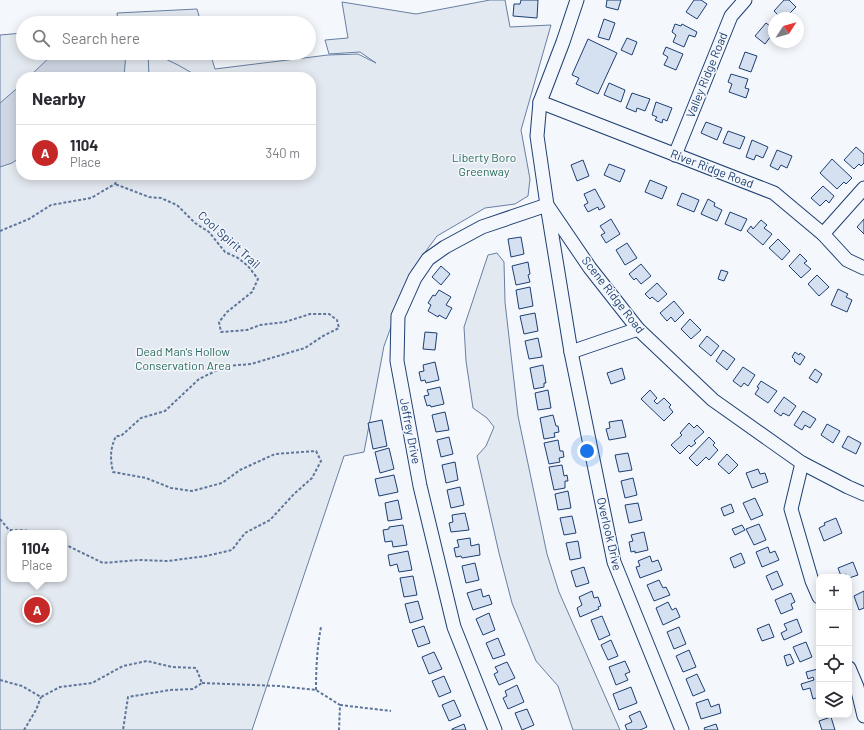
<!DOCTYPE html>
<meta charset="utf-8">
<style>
:root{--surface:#fff;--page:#f2f2f3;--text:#2b2b33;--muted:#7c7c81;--line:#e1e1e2;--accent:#c62828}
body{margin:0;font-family:Barlow,sans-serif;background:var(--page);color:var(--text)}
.controls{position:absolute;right:12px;bottom:12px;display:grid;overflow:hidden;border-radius:8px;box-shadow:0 2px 10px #0003}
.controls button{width:36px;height:36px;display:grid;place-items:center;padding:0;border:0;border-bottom:1px solid var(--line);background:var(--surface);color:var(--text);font:20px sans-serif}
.compass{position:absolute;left:768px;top:12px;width:36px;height:36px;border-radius:50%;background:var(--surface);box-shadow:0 2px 10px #0003;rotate:54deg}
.you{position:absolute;left:587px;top:451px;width:14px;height:14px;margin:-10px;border:3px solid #fff;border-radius:50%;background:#1a73e8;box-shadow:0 0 0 6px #1a73e833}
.badge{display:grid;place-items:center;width:26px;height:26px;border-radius:50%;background:var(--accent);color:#fff;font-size:13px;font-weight:700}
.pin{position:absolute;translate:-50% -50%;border:2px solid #fff;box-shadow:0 1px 4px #0006}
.popup{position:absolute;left:7px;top:530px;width:60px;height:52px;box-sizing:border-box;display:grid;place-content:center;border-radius:8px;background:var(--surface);filter:drop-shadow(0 1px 3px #0005);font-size:13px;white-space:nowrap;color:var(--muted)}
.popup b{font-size:15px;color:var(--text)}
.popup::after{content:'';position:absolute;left:50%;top:100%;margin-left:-8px;border:8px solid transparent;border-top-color:var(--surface)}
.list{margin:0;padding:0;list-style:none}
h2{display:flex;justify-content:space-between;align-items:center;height:52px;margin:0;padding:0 16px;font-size:17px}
h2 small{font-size:13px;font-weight:400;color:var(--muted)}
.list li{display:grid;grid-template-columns:26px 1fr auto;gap:12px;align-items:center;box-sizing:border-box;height:56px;padding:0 16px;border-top:1px solid var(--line)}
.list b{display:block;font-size:15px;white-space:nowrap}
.list p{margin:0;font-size:13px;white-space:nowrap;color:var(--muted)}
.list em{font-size:13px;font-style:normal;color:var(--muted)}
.icon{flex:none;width:22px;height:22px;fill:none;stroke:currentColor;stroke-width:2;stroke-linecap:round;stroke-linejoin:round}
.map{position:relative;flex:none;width:864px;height:730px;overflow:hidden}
.search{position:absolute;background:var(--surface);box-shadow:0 2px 10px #0003;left:16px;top:16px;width:300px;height:44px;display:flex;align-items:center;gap:10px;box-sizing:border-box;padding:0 14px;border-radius:22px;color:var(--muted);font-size:15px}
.panel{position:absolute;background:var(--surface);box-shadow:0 2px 10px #0003;left:16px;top:72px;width:300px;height:108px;border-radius:16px}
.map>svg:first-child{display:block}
.green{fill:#e3e9f0;stroke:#687fa3;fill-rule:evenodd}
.parking{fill:#e3e8f0;stroke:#687fa3}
.water{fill:#cfd7e4;stroke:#687fa3}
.building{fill:#d5e0f0;stroke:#1d3f73}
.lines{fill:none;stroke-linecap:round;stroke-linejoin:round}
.minor-casing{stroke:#1d3f73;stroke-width:15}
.path{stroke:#5e769c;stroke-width:2;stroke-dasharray:3 2;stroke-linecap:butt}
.minor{stroke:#f4f7fb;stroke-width:13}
.labels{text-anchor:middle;stroke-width:3;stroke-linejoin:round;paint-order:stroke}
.street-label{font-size:12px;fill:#1d3f73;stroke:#f4f7fb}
.park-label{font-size:12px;fill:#2c6c60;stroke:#f4f7fb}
</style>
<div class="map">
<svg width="864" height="730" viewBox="0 0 864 730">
<rect width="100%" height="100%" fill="#f4f7fb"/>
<g class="green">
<path d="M490,0H505L510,27L551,25L521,130L530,179L528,196L515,204L485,208L437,236L412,270L384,346L364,452L344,456L252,730H0V35L23,33V53H210L215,69L328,55L358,54L376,63L360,52L329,54L325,40L348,38L342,2L416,14ZM21,77H311V175H21ZM10,533H64V579H10Z"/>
<polygon points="197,9 201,23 118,23 117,13"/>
<polygon points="497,253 504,262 505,302 518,416 547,554 559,592 620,730 573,730 558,686 536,661 512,603 499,553 477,456 486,446 494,427 487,418 473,408 466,361 464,327 488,255"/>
</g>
<polygon class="parking" points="148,53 153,53 178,65 199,77 149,77"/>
<g class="water">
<polygon points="54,53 126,53 124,77 29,77"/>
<polygon points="21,85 21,157 12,163 0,167 0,103"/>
</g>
<g class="building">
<polygon points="521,0 538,0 537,18 513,16 514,4 520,4"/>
<polygon points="607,0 621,0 618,10 606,7"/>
<polygon points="694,0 701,0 707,4 697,19 686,12"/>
<polygon points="784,0 789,0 796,7 785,18 781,18 774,11"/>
<polygon points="604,19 615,23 609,40 598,37"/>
<polygon points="766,23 774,29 774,32 765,44 755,36"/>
<polygon points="675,24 681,26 682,24 697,32 695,37 689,35 684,47 673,42 676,35 672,32"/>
<polygon points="627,38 637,42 632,55 621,50"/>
<polygon points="588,39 617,53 598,94 576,84 579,78 572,75"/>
<polygon points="666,47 683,54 676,70 664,65 668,57 663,54"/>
<polygon points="745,52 757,56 751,72 739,68"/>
<polygon points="731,74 748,79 745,88 749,89 746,98 729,92 732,84 728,82"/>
<polygon points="609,83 625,90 621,102 604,95"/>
<polygon points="632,93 650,99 645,111 637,108 636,112 626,108"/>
<polygon points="656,102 672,108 667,121 663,119 662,123 655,120 657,117 652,115"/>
<polygon points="706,122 722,128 717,140 701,133"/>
<polygon points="728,131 745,137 740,149 723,143"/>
<polygon points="752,140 768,147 763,158 756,155 754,160 746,157"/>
<polygon points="856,147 864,154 864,163 861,166 859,164 854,169 844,160"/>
<polygon points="777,150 792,156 787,168 781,165 778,170 770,166"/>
<polygon points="832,159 852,178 846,184 844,182 837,189 820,173"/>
<polygon points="583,160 589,176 577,181 571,165"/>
<polygon points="609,164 625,170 620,182 604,175"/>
<polygon points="650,180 667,187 662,199 645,192"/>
<polygon points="823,186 834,196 829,203 826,200 820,206 811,198"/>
<polygon points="595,189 605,207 599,210 598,207 588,212 584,205 588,203 584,194"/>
<polygon points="682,193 699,200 694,212 677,205"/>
<polygon points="708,199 715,203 714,206 722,210 717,221 701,214"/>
<polygon points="730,212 747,219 741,231 725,224"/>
<polygon points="611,219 620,234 606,243 601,235 605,233 600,226"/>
<polygon points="864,219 864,234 857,227"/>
<polygon points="761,220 767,225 764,228 772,234 763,245 747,231 751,226 753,229"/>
<polygon points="521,237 524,254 511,257 508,239"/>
<polygon points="778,239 790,251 782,260 769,248"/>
<polygon points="627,243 637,258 625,265 616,250"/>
<polygon points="800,254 807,261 804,263 811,269 801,278 789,266"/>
<polygon points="528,262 530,274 528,275 530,282 516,285 512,266"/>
<polygon points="641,264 651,276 641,284 636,278 634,280 629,274"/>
<polygon points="441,266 450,274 441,285 432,277"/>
<polygon points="721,270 728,272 724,281 718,279"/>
<polygon points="817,275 829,287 819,296 808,284"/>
<polygon points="657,283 667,294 658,302 652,297 650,299 645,294"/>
<polygon points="530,287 533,306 519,309 516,290"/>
<polygon points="838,289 848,294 846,297 852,300 847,312 831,305"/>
<polygon points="439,290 451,297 446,305 452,308 446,319 439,315 438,317 428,311 431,305 428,303 433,295 435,296"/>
<polygon points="674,301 684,313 675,322 671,317 667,321 660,313"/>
<polygon points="535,313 538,331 524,334 520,316"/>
<polygon points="690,319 701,330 691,339 681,329"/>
<polygon points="425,332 437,333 435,350 423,349"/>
<polygon points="707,336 719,346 711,356 699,346"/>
<polygon points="538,338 542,357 529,359 525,341"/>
<polygon points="723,350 735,359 727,370 716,361"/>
<polygon points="795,352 799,355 800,353 805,357 800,365 794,361 795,360 792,357"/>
<polygon points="435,362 439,380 426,383 425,380 421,381 419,372 424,371 423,365"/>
<polygon points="543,365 546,383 544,383 544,387 534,389 530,368"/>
<polygon points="743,367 755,375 748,386 744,383 741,387 733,381"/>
<polygon points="622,368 625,379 611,384 607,373"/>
<polygon points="815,369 822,374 817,383 809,378"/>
<polygon points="761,381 777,391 768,403 755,394 759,388 757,387"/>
<polygon points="440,387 444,404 431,407 430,405 427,406 424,396 429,395 427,390"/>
<polygon points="548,390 551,408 538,410 535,393"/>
<polygon points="650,390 657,398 654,401 657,404 664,398 671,405 669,407 673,412 664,421 641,399"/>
<polygon points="784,397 796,406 789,416 783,413 781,416 774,411"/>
<polygon points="803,411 816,419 810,428 805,425 802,430 794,425"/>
<polygon points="445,412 449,430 436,432 432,415"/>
<polygon points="553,415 556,426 558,426 559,432 554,433 555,437 544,439 540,418"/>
<polygon points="382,420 387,446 373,449 368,423"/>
<polygon points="622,420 626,437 609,440 606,429 610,428 609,422"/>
<polygon points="689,423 694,428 697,425 704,432 694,441 696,443 691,447 689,445 680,454 671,445 682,435 680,433"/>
<polygon points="827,424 840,431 833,443 821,435"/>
<polygon points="848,436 861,443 856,454 842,447"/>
<polygon points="449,437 453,454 441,457 437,440"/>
<polygon points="709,437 715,443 713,445 718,450 709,460 706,457 697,466 689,458"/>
<polygon points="558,440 560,451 563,451 564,457 559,458 560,462 549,464 544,443"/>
<polygon points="389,448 394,469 380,473 375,452"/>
<polygon points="628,453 632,470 619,472 615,455"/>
<polygon points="727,454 738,465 729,474 718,464"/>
<polygon points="455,462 458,480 446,483 442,465"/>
<polygon points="562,465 564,476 567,475 568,481 565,481 565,488 554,490 549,467"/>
<polygon points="758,469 760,474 765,473 768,482 752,488 746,473"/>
<polygon points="394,475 398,492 379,496 375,479"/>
<polygon points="633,478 637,495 625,498 621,481"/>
<polygon points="460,487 464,505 451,508 447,490"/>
<polygon points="568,491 571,508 558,510 555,494"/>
<polygon points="755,498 763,515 751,520 743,503"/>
<polygon points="398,500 402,519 388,521 385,503"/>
<polygon points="638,503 642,520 629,523 625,505"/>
<polygon points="731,504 734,512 724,516 721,508"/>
<polygon points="465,513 469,530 451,532 449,523 453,522 452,515"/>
<polygon points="572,516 576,533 564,535 560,518"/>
<polygon points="836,518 842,533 824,541 819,528 825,525 824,523"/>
<polygon points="759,524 766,540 754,545 746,529"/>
<polygon points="403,525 407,545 393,547 392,541 385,542 383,530 389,529 389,527"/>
<polygon points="742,525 745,530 735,535 732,529"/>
<polygon points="644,532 648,550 635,553 635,551 631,552 629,542 633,541 631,535"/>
<polygon points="470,538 471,546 479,544 480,555 462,558 461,556 456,557 454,548 459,547 457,540"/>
<polygon points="578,541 581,558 570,560 566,543"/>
<polygon points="768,547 770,553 775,551 779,560 762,567 756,552"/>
<polygon points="408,551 412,570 399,572 397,564 390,566 388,555"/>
<polygon points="741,553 745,563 734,568 730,558"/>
<polygon points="650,556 652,562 658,560 662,570 640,578 636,567 640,566 638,561"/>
<polygon points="853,562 858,575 849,578 846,574 841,576 838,568"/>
<polygon points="475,563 479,580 466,583 462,566"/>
<polygon points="584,567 589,583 576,587 571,571"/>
<polygon points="777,571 783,585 772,590 766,576"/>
<polygon points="413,576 417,595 404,597 400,578"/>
<polygon points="659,580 663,588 666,587 670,595 654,601 647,585"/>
<polygon points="481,589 483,597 489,595 492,604 473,610 467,593"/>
<polygon points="592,591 594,598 598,597 601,606 598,607 599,609 580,617 577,608 582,605 579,597"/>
<polygon points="864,591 864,608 859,610 854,596"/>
<polygon points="791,593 795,602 791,604 793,609 781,614 775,600"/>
<polygon points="418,601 423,619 410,623 405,604"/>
<polygon points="668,602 672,610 676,608 680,617 663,625 656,608"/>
<polygon points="489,613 495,630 483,635 476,619"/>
<polygon points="602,616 610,635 599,640 591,620"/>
<polygon points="797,619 802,632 784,640 781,633 787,630 784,624"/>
<polygon points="769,624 774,637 762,641 757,629"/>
<polygon points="424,626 430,643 418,647 412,630"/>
<polygon points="679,627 686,644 674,649 667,632"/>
<polygon points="498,638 505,655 493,659 486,643"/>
<polygon points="611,640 618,656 608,660 601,645"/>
<polygon points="806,642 812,657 800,662 793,647"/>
<polygon points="689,650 696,667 683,672 676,656"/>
<polygon points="434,652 442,669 429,674 422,657"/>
<polygon points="790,654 794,663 787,666 784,656"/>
<polygon points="625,661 630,672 625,674 628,680 616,685 609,667"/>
<polygon points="507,662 515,678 499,685 494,674 498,672 495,667"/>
<polygon points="818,669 819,673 819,697 813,699 810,688 803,690 801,684 814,680 813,677 808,679 806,672"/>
<polygon points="697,674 705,691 693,696 686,679"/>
<polygon points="444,676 451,692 439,697 432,681"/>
<polygon points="517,685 524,702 508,709 503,698 507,696 505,691"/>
<polygon points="631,687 637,703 619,710 613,694"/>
<polygon points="708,699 711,707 719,704 721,713 701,719 696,703"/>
<polygon points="454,700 461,716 449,721 442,705"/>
<polygon points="527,709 534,725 522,730 515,713"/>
<polygon points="640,711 647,727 640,730 627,730 625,725 632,722 629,716"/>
<polygon points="831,717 835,730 822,730 819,721"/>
<polygon points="464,724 466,730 452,730 452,729"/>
<polygon points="716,724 718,730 705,730 704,728"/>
</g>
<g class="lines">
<g class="minor-casing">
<g id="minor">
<polyline points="577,0 563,42 540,102 537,136 547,205 590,268 638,329 713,400 802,463 848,487 864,494"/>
<polyline points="540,102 774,193 823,234 847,260 864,268"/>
<polyline points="675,155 731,16 745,0"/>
<polyline points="823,234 864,188"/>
<polyline points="571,352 638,329"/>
<polyline points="802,463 791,509 812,581 819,597"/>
<polyline points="849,668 857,687 864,716"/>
<polyline points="495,730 454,627 420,486 397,361 398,316 415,278 428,259 445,247 482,227 547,205 571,352 614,562 682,730"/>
</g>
</g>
<g class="path">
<polyline points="0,231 29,219 51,205 91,198 115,184 119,175"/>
<path d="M0,519L9,530C19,531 28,529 37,533"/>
<path d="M64,544L103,563L139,560L168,561L206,556L232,550L245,533L270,520L294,494L312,478L321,461L316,451L275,454L240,470L222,483L192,491L171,488L146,478L113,472C110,458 110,449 116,436H121L141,418L165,411L199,379L226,366L251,364L305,348L323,336L339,328L337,320L329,314H310L285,322L260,325L247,330L221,332L219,322L227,312L252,292L258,279L248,266L238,258L225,252L209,232L195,223L177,205L161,198L149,197L115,184"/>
<polyline points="0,680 22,686 41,697 60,687 92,683 123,666 147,661 172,667 196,668 202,683 193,689 170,690 128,697 123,730"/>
<polyline points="202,683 279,686 316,690 340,705 339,730"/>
<path d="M316,690C316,669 317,648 321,627"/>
<polyline points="340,705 391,711"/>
<polyline points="24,730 36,710 41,697"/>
</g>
<use href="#minor" class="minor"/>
</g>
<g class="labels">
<g class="street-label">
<text transform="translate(707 75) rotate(-68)" y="4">Valley Ridge Road</text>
<text transform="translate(712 169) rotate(21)" y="4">River Ridge Road</text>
<text transform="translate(229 240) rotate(42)" y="4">Cool Spirit Trail</text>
<text transform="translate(613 295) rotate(52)" y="4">Scene Ridge Road</text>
<text transform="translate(410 431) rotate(79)" y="4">Jeffrey Drive</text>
<text transform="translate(609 534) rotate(77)" y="4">Overlook Drive</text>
</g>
<g class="park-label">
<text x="484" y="162">Liberty Boro<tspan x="484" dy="14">Greenway</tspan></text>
<text x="183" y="356">Dead Man's Hollow<tspan x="183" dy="14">Conservation Area</tspan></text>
</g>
</g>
</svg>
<div class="controls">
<button>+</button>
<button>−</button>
<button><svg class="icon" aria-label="locate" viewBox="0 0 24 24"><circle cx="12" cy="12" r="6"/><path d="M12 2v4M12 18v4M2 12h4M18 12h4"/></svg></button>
<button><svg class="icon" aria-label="layers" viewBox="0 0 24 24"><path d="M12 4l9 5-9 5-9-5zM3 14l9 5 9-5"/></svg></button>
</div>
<svg class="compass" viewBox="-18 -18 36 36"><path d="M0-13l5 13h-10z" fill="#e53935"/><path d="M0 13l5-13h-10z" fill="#7c7c81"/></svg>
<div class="you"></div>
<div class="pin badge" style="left:37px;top:610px">A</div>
<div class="popup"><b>1104</b>Place</div>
<div class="search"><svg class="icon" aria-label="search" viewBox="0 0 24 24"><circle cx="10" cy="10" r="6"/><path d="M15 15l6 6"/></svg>Search here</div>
<section class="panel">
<h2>Nearby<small></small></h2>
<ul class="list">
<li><span class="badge">A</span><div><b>1104</b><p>Place</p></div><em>340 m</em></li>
</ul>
</section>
</div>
